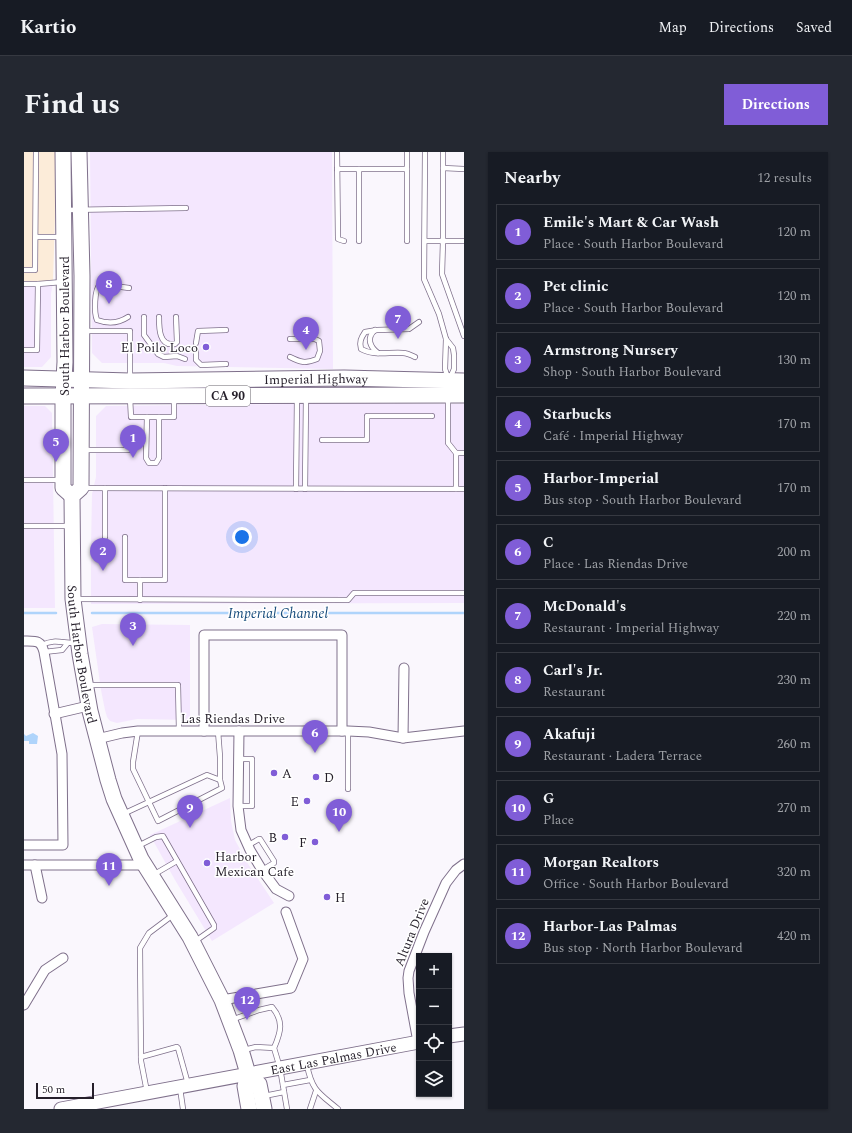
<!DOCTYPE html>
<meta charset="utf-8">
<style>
:root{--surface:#171b24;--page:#242831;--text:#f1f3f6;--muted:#9ea1a6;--line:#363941;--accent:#805dd7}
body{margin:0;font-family:Spectral,serif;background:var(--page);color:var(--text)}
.controls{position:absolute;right:12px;bottom:12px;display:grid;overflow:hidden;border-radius:0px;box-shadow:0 1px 3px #0004}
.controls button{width:36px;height:36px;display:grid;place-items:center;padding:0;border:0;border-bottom:1px solid var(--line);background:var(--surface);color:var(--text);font:20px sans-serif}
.scale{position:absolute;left:12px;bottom:10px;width:58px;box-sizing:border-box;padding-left:4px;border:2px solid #251f2a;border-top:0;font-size:11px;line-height:14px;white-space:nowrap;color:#251f2a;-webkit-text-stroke:3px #fff;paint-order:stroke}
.you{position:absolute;left:218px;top:385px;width:14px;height:14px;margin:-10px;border:3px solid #fff;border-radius:50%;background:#1a73e8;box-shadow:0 0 0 6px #1a73e833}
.badge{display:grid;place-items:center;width:26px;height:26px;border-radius:50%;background:var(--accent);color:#fff;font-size:13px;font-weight:700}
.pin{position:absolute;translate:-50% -33px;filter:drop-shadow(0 1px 2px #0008)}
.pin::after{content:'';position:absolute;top:21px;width:14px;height:12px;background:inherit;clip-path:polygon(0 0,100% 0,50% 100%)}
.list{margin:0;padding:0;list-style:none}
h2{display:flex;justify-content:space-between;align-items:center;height:52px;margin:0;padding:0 16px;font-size:17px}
h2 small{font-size:13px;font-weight:400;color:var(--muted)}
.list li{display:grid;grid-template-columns:26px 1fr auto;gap:12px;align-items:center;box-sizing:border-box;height:56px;margin:0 8px 8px;padding:0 8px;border:1px solid var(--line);border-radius:0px}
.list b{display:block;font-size:15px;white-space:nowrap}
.list p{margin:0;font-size:13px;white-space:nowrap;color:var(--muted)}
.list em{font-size:13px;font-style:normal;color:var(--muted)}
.icon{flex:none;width:22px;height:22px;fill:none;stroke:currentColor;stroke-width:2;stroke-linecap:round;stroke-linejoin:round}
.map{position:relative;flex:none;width:440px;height:957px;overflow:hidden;border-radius:0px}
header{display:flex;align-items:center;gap:24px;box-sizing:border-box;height:56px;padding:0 20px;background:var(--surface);border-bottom:1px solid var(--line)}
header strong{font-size:19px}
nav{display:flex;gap:22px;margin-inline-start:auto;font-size:14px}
.intro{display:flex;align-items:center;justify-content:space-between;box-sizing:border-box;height:96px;padding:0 24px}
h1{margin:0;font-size:28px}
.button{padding:10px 18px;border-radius:0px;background:var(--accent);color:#fff;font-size:14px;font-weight:700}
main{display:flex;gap:24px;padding:0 24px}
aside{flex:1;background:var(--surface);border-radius:0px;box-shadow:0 1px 3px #0004}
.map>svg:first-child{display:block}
.built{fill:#f4e7fe}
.industrial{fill:#fcecd9}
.water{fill:#afd4fb}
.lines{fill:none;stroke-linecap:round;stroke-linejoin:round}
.stream{stroke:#afd4fb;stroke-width:2.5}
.lane-casing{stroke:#7f708b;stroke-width:6}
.street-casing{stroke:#7f708b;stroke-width:11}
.secondary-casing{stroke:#7f708b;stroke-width:15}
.primary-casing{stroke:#7f708b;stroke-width:17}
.lane{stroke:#fff;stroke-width:4.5}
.street{stroke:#fff;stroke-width:9}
.secondary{stroke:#fff;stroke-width:13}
.primary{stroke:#fff;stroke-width:15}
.poi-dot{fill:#805dd7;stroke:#fff;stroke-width:1.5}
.labels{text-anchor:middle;stroke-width:3;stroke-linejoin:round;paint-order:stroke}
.shield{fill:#fff;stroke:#66626a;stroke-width:1}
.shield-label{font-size:12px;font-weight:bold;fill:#251f2a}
.street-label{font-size:13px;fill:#251f2a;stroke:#fff}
.poi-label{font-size:13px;fill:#251f2a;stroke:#fff;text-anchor:end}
.water-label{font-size:14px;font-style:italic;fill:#164b7b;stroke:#fff}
</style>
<header>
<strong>Kartio</strong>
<nav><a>Map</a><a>Directions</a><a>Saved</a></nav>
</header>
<div class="intro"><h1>Find us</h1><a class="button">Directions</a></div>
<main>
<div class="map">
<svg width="440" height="957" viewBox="0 0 440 957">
<rect width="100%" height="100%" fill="#faf7fd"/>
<g class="built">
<polygon points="66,0 308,0 309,217 153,214 140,211 78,211 68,201"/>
<polygon points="0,129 29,129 27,142 27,205 18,215 0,215"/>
<polygon points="266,252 440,252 440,451 67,452 67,395 68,342 72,325 72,264 82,254"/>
<polygon points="0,254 21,254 28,261 31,456 0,456"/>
<polygon points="78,472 166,473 166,568 113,567 93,571 86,569 83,565 81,558 77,538 68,475"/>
<polygon points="206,646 207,669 211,688 224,712 250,751 188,789 151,728 126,683"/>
</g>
<polygon class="industrial" points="0,0 31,0 31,66 29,129 0,129"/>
<polygon class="water" points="9,581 14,584 13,592 5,592 5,589 0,589 0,582 2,584"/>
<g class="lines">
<g class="stream">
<polyline points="0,461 32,461"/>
<polyline points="68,461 440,461"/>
</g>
<g class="lane-casing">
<g id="lane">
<polyline points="313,0 314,87 320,89"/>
<polyline points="383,0 383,89"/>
<polyline points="401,0 400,127 415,162 422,187 429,196 430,203 430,217 426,226"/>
<polyline points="419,0 419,89 440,89"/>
<polyline points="419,16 440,17"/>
<polyline points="313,17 383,17"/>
<polyline points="42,58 162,56"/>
<polyline points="12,85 38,85"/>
<polyline points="335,89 335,17"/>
<polyline points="401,89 419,89 418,122 440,184"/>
<polyline points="0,118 11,118 12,0"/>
<polyline points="0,132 14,132 13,198 0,198"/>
<polyline points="14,132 38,130"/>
<path d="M104,165C95,171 84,172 73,168C70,161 70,138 76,132L105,136"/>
<polyline points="120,165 120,183 134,202 140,205 153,204 161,207"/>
<path d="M135,165C135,176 135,195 151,192L153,190L152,165"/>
<path d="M351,178C342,186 346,195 354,201"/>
<polyline points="59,179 106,179 106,226"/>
<polyline points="422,187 421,217 424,226"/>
<polyline points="172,191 174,179 202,178"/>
<polyline points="172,199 172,208 177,213 202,212"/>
<path d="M266,205C276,210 281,212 293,207L296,199L295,189L291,187H266"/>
<path d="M391,205C387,203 383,201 379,201C365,200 349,204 337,197C335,190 337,186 341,180L353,178L385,177L395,170"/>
<polyline points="106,246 107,265 150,265 150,246"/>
<polyline points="424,246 424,291 432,301 432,337"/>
<polyline points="123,265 122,306 125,311 132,311 135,306 135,265"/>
<polyline points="298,288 343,288 343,264 408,264"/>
<polyline points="59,298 106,298 106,278"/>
<polyline points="432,301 440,301"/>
<polyline points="0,328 36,328"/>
<polyline points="60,336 440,337"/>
<polyline points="272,337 273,245"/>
<polyline points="281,337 282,245"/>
<polyline points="0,374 46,374"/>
<polyline points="81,385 81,336"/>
<polyline points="101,385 101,428 141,428 141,336"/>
<polyline points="116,428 116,448"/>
<polyline points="51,447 324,448 330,441 440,441"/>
<path d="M18,493C32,486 39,492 53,491"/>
<polyline points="20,500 38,498 43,492"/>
<polyline points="64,533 154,533 155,579"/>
<polyline points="114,579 109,610 109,617 134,669 198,636 196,628 196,605 194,579"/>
<polyline points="324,637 324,579"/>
<polyline points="214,654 228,654 228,607 215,607"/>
<polyline points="99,662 183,623 196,628"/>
<polyline points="114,694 132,685 139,684 190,773 190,776 170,790"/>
<polyline points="223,694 235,687 236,687 250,709 250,711 238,718"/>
<polyline points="129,723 153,709"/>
<path d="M207,868L235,858L248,855C260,869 257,880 250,896L256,916L263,957"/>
<polyline points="220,898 232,895 250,896"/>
<polyline points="117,905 153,895 154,896 164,932"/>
<path d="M283,913C288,939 295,941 314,957"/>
<polyline points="259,933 286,928"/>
<polyline points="156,936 159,957"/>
<polyline points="123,940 117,909 116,796 125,781 149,763"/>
<polyline points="240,944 260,940"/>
<polyline points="286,957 292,939"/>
</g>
</g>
<g class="street-casing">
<g id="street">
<path d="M0,489C12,489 17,488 20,500L38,602L39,693H0"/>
<polyline points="30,562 64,554"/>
<polyline points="180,579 180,483 318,483 318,579"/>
<polyline points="215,579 214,654 217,678 226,698 238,718 252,737 265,744"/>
<polyline points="379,586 380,516"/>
<polyline points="73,587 98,581 114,579 324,579 345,580 379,586 440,579"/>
<polyline points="0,713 120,713"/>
<polyline points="11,713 18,746"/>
<polyline points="198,848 267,836 279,807 262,760"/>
<polyline points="0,853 21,818 39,806"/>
<polyline points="394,890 385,841 384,826 385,819 400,780 422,731 432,718 440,712"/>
</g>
</g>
<g class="secondary-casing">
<g id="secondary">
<polyline points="425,884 440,882"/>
<path id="s1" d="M37,957L395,890"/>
</g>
</g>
<g class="primary-casing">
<g id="primary">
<polyline points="39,0 41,210 39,244 39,336 48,344"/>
<path id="s2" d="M55,0L58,124L57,336L48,344L49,447L56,502L66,559L84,628L90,647L117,707L166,785L198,848L217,898L224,922L221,934L225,957"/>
<path id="s3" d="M0,226L106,229L320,226L440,229"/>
<polyline points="0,244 440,243"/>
<polyline points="224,922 235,932 240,957"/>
</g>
</g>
<use href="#lane" class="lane"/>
<use href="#street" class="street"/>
<use href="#secondary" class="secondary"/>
<use href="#primary" class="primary"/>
</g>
<g class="poi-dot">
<circle cx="182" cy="195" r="4"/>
<circle cx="250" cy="621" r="4"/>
<circle cx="292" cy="625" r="4"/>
<circle cx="283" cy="649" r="4"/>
<circle cx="261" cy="685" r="4"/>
<circle cx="291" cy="690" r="4"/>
<circle cx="183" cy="711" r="4"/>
<circle cx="303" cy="745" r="4"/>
</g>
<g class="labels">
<rect class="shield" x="182" y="234" width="44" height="20" rx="3"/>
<g class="shield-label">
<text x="204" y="248">CA 90</text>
</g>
<g class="street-label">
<text transform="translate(40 174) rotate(-90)" y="5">South Harbor Boulevard</text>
<text dy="5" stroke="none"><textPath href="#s3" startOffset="292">Imperial Highway</textPath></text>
<text dy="5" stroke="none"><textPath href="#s2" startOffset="507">South Harbor Boulevard</textPath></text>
<text x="209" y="571">Las Riendas Drive</text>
<text transform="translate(387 780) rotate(-68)" y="5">Altura Drive</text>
<text dy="5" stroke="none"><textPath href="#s1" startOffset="277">East Las Palmas Drive</textPath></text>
</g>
<g class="poi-label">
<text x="174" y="200">El Poilo Loco</text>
<text x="258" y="626" text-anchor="start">A</text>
<text x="300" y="630" text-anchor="start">D</text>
<text x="275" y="654">E</text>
<text x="253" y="690">B</text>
<text x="283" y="695">F</text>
<text x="191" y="709" text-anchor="start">Harbor<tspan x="191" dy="15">Mexican Cafe</tspan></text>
<text x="311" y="750" text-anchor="start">H</text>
</g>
<g class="water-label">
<text x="254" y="466">Imperial Channel</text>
</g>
</g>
</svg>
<div class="controls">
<button>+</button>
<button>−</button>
<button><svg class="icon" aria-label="locate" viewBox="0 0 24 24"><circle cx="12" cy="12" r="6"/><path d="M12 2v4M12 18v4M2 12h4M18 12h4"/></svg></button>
<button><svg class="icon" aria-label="layers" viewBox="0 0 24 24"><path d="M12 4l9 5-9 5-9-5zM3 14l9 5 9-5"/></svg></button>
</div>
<div class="scale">50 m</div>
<div class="you"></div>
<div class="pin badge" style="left:109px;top:306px">1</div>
<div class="pin badge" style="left:79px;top:419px">2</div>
<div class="pin badge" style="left:109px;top:494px">3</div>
<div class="pin badge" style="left:282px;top:198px">4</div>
<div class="pin badge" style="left:32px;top:310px">5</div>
<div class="pin badge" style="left:291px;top:601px">6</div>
<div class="pin badge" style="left:374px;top:187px">7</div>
<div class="pin badge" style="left:85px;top:152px">8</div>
<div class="pin badge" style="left:166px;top:676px">9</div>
<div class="pin badge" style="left:315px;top:680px">10</div>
<div class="pin badge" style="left:85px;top:734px">11</div>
<div class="pin badge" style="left:223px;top:868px">12</div>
</div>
<aside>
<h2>Nearby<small>12 results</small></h2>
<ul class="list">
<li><span class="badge">1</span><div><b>Emile's Mart &amp; Car Wash</b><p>Place · South Harbor Boulevard</p></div><em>120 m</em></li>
<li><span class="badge">2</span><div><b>Pet clinic</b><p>Place · South Harbor Boulevard</p></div><em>120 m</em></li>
<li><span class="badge">3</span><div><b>Armstrong Nursery</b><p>Shop · South Harbor Boulevard</p></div><em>130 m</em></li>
<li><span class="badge">4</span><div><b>Starbucks</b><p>Café · Imperial Highway</p></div><em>170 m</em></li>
<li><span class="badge">5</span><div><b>Harbor-Imperial</b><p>Bus stop · South Harbor Boulevard</p></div><em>170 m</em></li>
<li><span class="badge">6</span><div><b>C</b><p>Place · Las Riendas Drive</p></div><em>200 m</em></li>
<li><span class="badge">7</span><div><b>McDonald's</b><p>Restaurant · Imperial Highway</p></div><em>220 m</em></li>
<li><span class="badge">8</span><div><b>Carl's Jr.</b><p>Restaurant</p></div><em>230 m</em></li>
<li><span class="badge">9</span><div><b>Akafuji</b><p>Restaurant · Ladera Terrace</p></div><em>260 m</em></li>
<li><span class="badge">10</span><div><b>G</b><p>Place</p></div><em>270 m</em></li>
<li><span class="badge">11</span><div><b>Morgan Realtors</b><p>Office · South Harbor Boulevard</p></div><em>320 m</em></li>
<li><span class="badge">12</span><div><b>Harbor-Las Palmas</b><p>Bus stop · North Harbor Boulevard</p></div><em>420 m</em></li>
</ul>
</aside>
</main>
